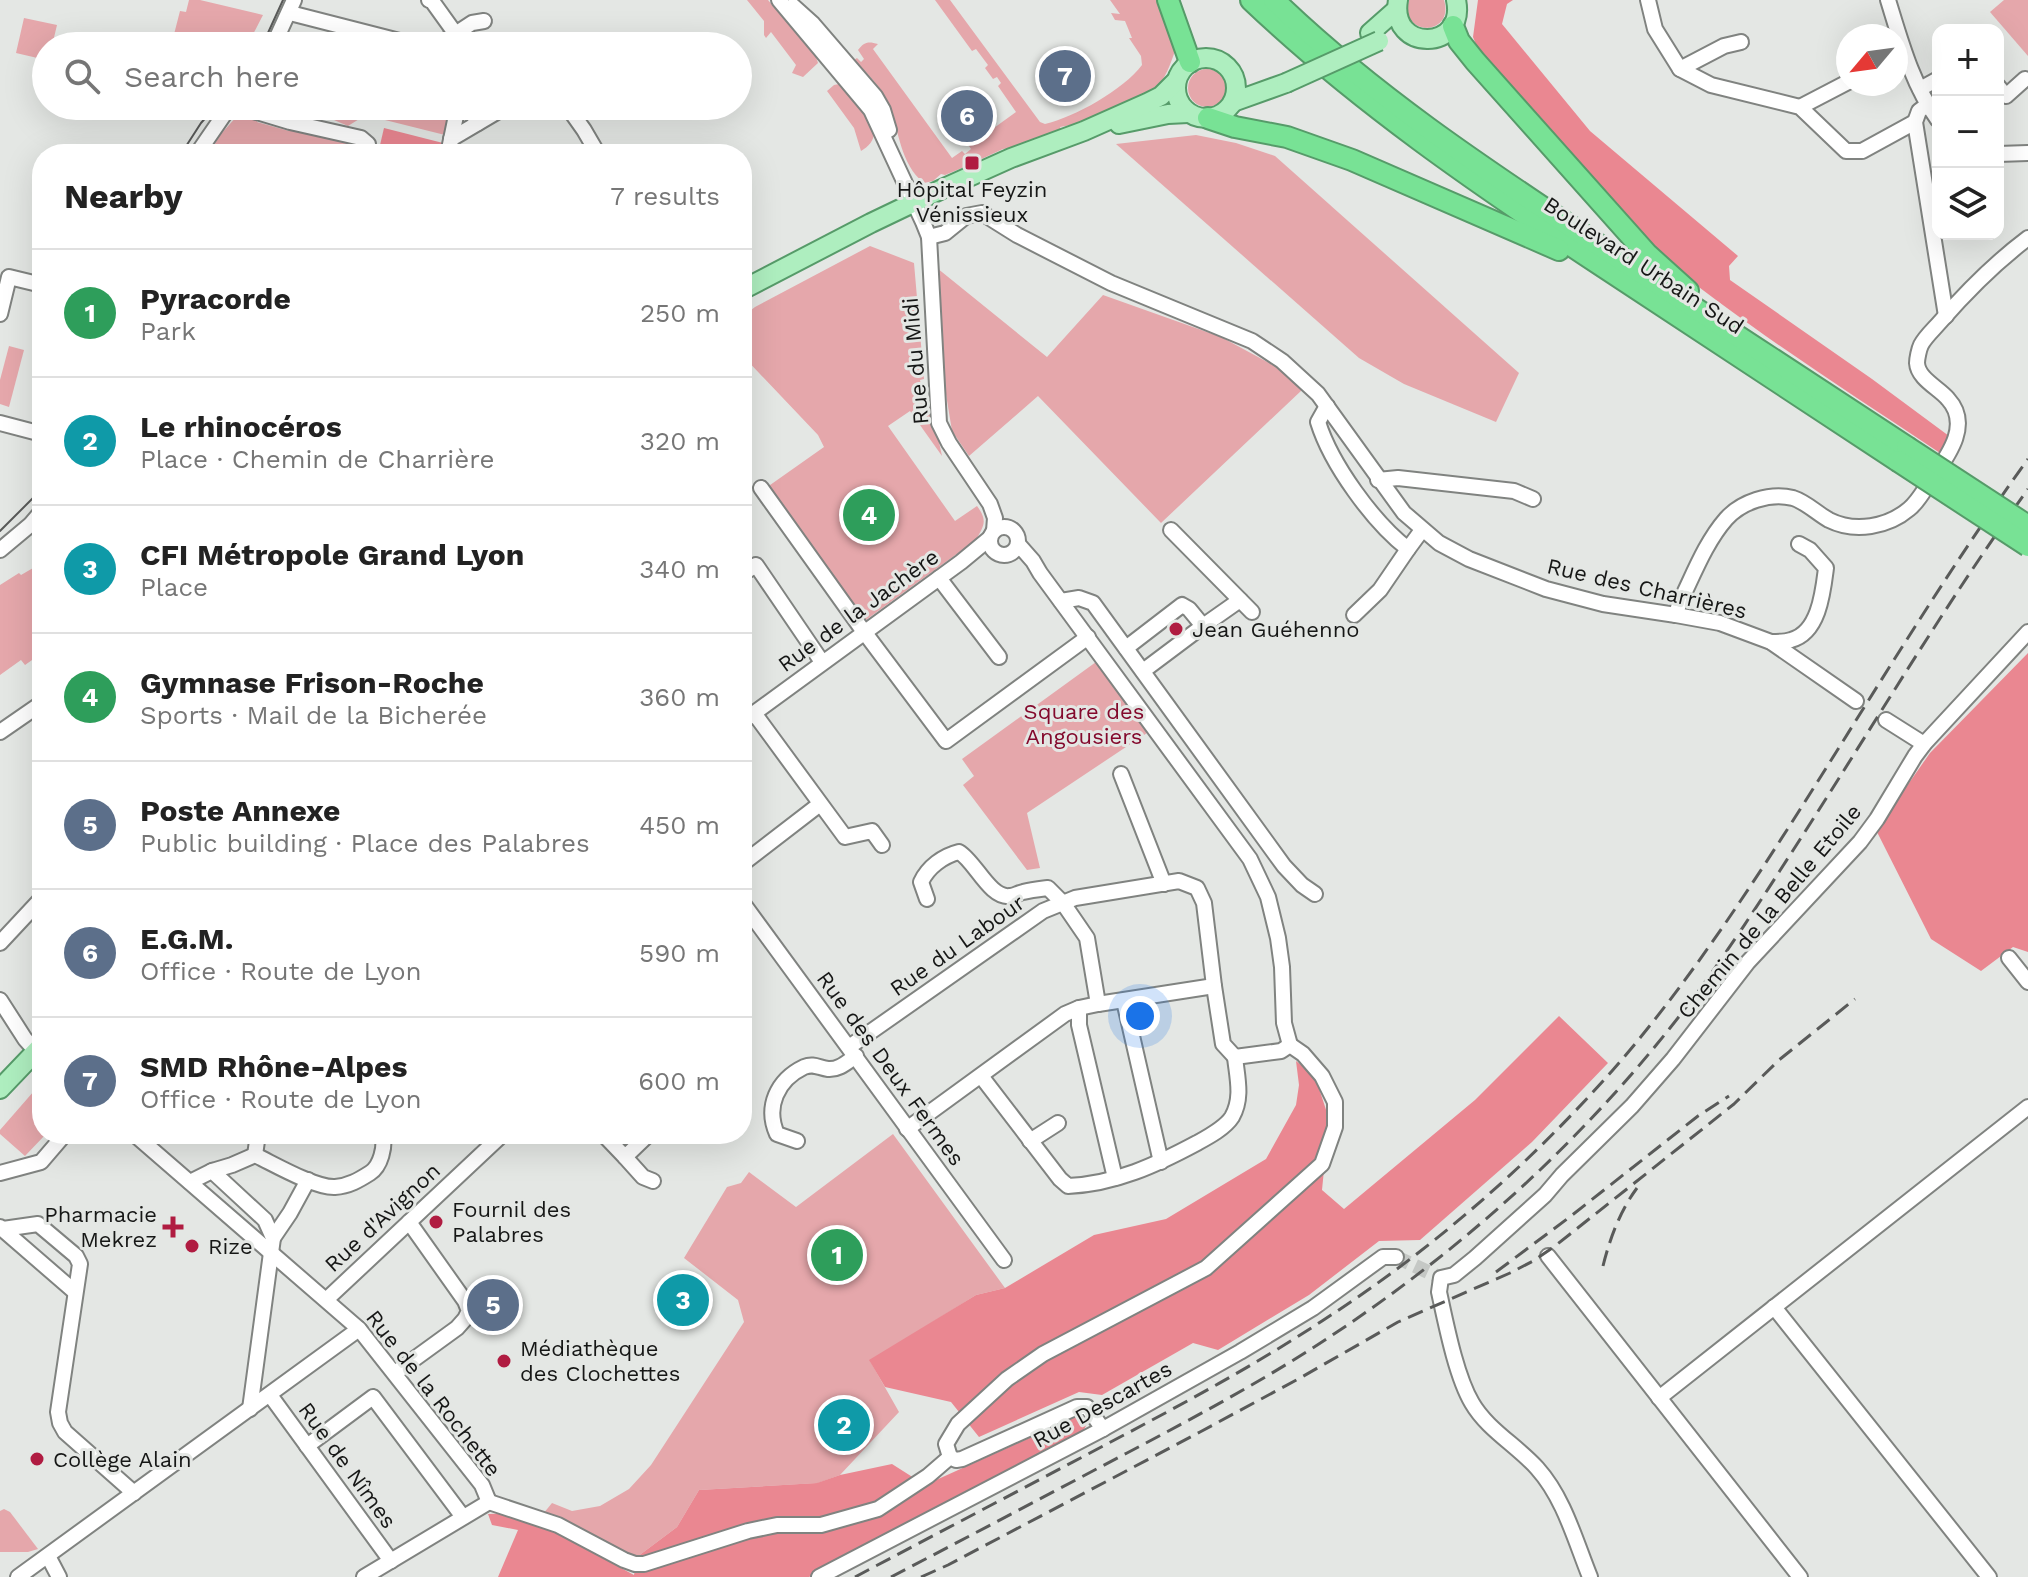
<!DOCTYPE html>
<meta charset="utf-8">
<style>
:root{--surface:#fff;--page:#f2f2f2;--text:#222;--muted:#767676;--line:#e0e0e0;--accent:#7c3aed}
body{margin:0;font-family:"Work Sans",sans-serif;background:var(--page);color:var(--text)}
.controls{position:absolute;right:24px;top:24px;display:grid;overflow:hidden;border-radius:16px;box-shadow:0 8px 32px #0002}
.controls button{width:72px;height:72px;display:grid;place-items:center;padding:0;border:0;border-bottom:2px solid var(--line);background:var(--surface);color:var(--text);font:40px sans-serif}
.compass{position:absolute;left:1836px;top:24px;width:72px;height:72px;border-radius:50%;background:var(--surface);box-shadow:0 8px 32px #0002;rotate:241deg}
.you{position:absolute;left:1140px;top:1016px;width:28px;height:28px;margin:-20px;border:6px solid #fff;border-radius:50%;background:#1a73e8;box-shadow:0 0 0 12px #1a73e833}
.badge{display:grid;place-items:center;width:52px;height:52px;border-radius:50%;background:var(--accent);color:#fff;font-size:26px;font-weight:700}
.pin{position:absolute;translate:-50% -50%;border:4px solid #fff;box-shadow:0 2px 8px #0006}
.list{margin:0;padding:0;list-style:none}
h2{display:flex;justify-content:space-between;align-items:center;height:104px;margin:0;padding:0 32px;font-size:34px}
h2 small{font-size:26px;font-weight:400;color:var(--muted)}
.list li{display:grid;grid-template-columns:52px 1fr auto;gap:24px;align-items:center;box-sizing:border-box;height:128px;padding:0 32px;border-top:2px solid var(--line)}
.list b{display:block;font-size:30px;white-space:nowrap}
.list p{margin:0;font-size:26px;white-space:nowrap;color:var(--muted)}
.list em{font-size:26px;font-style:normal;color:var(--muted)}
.icon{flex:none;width:44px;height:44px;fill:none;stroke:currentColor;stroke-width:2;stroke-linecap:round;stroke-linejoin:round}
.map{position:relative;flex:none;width:2028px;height:1577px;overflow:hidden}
.search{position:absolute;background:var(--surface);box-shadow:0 8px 32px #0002;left:32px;top:32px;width:720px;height:88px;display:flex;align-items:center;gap:20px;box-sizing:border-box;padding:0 28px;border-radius:44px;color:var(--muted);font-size:30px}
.panel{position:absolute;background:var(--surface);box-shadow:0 8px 32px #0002;left:32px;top:144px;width:720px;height:1000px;border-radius:32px}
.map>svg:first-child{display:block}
.green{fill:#e5a7ab}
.forest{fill:#ea8791}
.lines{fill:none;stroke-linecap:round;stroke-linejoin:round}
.minor-tunnel{stroke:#c5c8c5;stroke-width:14;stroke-dasharray:14 7;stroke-linecap:butt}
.minor-casing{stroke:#808380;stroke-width:18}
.major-casing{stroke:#569b69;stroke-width:22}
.highway-casing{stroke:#569b69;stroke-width:24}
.minor{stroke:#fff;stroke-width:14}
.major{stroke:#aeeebf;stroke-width:18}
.highway{stroke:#78e295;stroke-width:20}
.tram{stroke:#595a59;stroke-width:2}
.rail{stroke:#595a59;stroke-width:3;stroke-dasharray:16 8;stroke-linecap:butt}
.major-bridge-casing{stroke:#569b69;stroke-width:22;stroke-linecap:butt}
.highway-bridge-casing{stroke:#569b69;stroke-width:24;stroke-linecap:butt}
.major-bridge{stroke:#aeeebf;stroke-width:18}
.highway-bridge{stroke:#78e295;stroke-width:20}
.poi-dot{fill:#b01c41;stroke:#e4e7e4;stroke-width:3}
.labels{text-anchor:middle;stroke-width:6;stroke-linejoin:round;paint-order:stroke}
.poi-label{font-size:22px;fill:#161716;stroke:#e4e7e4;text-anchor:start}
.street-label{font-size:22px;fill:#161716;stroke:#e4e7e4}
.park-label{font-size:22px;fill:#83092c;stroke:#e4e7e4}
</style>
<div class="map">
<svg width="2028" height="1577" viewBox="0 0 2028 1577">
<rect width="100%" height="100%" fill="#e4e7e4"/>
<g class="green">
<polygon points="189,0 200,0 263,15 247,46 171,46 180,11 186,12"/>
<polygon points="747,0 768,0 816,57 818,63 803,77 792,73 796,65 771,32 766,38 764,35 764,21"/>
<path d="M935,0H950L1040,122L1045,124C1075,117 1123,90 1142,65L1141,56L1129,38H1132L1125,21L1115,20L1111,13L1120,14L1110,0H1161L1177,45C1172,59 1168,74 1158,86C1143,103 1094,117 1071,125L1060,127L1061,129L1011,148L1003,149L977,161L975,159L969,161V165L945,175L941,174L933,181L924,183C900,164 899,130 889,104C882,88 866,72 854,60L857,58L861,62L864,59L858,50C864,42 868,41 878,44L873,49L952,158L962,151L965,154L971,149L969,146L1016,112L998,86L1001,83L997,77L993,79L985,68L988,65L976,49L972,51Z"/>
<path d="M1409,0H1444C1455,37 1398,37 1409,0Z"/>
<polygon points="2004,0 2028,0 2028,56 1990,12"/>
<polygon points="24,18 57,25 52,46 46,46 46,60 16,53"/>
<circle cx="1207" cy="88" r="19"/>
<path d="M839,84C846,93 872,122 874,131C875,140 868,147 861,151L854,128L827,91L834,85Z"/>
<polygon points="271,106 311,106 351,115 355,107 363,113 364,116 348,126 334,120 305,118 272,109"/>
<polygon points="379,106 438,106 436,111 446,113 448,106 452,106 445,135 385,120 378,109"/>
<polygon points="238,115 257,118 257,122 289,131 290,129 359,145 357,154 209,154 220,135"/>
<polygon points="1196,135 1236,143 1275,156 1519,373 1496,422 1404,384 1359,358 1116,144"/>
<path d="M870,246L914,263L924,379L920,380L923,395L929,396L942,456L910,411L888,426L955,521L977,506C988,521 984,525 976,540L859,625L763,490L824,447L818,435L742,355V317L755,307Z"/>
<polygon points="937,268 1047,357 1103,295 1221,337 1284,371 1302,390 1161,523 1038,396 969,456 952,431 944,382"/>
<polygon points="9,346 24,350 9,407 0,404 0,380"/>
<polygon points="40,554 42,556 42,653 25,665 21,660 0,675 0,585 19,573 21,575 40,564 36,556"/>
<polygon points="1096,662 1147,733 1027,813 1040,868 1027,870 963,785 974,776 962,759"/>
<polygon points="34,1091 42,1098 42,1134 46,1134 25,1156 0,1134 0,1130"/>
<polygon points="893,1134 1005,1288 976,1295 870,1361 899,1412 840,1475 818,1483 699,1490 677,1527 637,1557 543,1514 552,1503 572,1511 600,1506 629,1489 651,1465 744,1322 738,1300 684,1258 727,1187 741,1183 749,1172 796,1207"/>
<polygon points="4,1509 10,1512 38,1549 28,1552 0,1552 0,1511"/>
</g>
<g class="forest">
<path d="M1478,0H1513L1507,4L1502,24L1590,131L1738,256L1729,266L1730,280L1872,379L1949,436L1945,448L1940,453C1844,389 1746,327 1656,253L1477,47L1473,37Z"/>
<polygon points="384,128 443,143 441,154 415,154 380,145"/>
<polygon points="2028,653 2028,952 2013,947 1981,971 1931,939 1876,830 1930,753"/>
<polygon points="1559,1016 1608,1063 1532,1142 1420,1240 1379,1241 1309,1295 1218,1350 1193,1343 1102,1395 1079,1392 979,1437 951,1402 885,1387 869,1360 976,1295 1005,1288 1094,1235 1166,1219 1266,1159 1296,1105 1299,1085 1296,1061 1315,1076 1329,1119 1322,1190 1344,1209 1475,1100"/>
<polygon points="1080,1415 1086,1417 1088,1422 1081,1435 809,1577 498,1577 518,1530 492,1525 488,1514 515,1513 536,1522 634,1575 637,1557 677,1527 699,1490 817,1483 840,1475 892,1464 925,1485"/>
</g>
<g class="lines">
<polyline class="minor-tunnel" points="1396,1257 1441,1278"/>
<g class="minor-casing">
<g id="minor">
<polyline points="429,0 432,1 455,33"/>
<polyline points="779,0 871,110 923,222 929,237 939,423 949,443 990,504 995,518 994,531"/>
<polyline points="1648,0 1655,29 1680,69 1711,85 1800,107 1846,151 1862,151 1915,122"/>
<path d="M1888,0C1901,42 1912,84 1938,120"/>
<polyline points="793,6 813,24 875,96 883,110 889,130"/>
<polyline points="290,13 419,46"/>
<polyline points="273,46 294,0"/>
<polyline points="437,46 472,23 484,21"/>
<polyline points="1680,69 1724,46 1741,42"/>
<polyline points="1998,86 2006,96 2025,79"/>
<polyline points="1920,89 1938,79"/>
<polyline points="1927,105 1919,111 1915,122 1946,316"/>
<polyline points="237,106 290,122 361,138 368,144 367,154"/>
<polyline points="468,106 478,123"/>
<polyline points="567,106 584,130 598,154"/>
<polyline points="1800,107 1848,82"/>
<polyline points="451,139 507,106"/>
<polyline points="197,154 230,106"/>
<polyline points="448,154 458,106"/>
<polyline points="1998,154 2028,153"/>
<polyline points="929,237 945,233 966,216 982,213 1017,235 1111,283 1252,341 1282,361 1318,394 1404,513 1439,543 1469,559 1546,589 1603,604 1676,615 1720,623 1771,642 1856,701"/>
<polyline points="0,314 9,277 42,285"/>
<path d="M1327,406L1318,422C1331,464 1373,522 1408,549L1422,530"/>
<polyline points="0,423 42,434"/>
<polyline points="1378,480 1398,478 1514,491 1533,499"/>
<polyline points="761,488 859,625 946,741 1088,637"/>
<circle cx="1004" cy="541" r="14"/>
<polyline points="1171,530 1252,612"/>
<polyline points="1018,544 1033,561 1040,573 1250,859 1268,897 1278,938 1282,967 1284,1023 1290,1045"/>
<polyline points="0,550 30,525 42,511"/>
<polyline points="742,574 756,565 822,662"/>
<polyline points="939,578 999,657"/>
<polyline points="1061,601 1079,598 1093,603 1284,866 1302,885 1315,894"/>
<polyline points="1354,615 1380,590 1408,549"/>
<path d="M1676,615L1679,604C1693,576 1705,543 1726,519C1741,502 1770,492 1793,498C1806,502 1818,514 1829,520C1855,533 1888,527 1909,509C1918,502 1924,490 1931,480C1947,457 1972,425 1948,399C1939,388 1918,379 1917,363C1917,359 1919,349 1921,345C1925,337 1934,329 1940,322C1967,291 1996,262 2028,238"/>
<polyline points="1203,626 1240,600"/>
<path d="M1771,642C1777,642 1785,642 1791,640C1819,633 1823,592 1826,568L1810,550L1799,544"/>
<polyline points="1126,648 1182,605 1189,609 1203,626 1143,671"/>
<polyline points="754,713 845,837 872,831 882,845"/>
<polyline points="1886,720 1924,744"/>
<polyline points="742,722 961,562 990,538"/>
<polyline points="0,732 42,703"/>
<polyline points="1121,774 1164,884"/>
<polyline points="742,864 820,804"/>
<path d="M927,899L921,882C928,867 943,856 959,852C975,861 990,899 1010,896C1015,896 1018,893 1023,892C1031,890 1040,889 1048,888L1063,903L1087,938L1098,1004"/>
<polyline points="742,902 1004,1260"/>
<polyline points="0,943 42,898"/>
<polyline points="2009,958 2028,982"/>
<polyline points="0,1000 25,1039 42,1058"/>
<polyline points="1124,1001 1161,1162"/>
<polyline points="1079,1008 1079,1025 1115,1178"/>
<polyline points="849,1047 1043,911 1075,898 1179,881 1197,888 1204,903 1214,986 1223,1044 1235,1057 1281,1051 1290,1045"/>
<path d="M981,1076L1060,1179L1068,1186C1115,1184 1156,1165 1197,1143C1208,1137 1225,1128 1232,1117C1243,1098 1237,1077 1235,1057"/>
<polyline points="907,1129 1065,1014 1079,1008 1098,1004 1214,986"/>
<polyline points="134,1134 359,1329 482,1485 489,1502"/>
<polyline points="603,1134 625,1157 649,1134"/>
<path d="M797,1141L777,1134C765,1107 777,1080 804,1067C814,1063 819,1068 828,1069C839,1070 847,1062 856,1056"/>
<polyline points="1030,1141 1058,1123"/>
<polyline points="255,1155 258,1134"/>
<polyline points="625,1157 643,1177 653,1181"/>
<path d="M212,1171L232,1165L255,1155C274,1164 315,1188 335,1187C349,1186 359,1180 370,1173C381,1166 385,1147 383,1134"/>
<polyline points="0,1173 41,1162 65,1134"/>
<polyline points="190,1182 212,1171 265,1220 273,1238 250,1409"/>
<polyline points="0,1227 75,1292"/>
<polyline points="3,1229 38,1224 76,1256 80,1264 58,1412 60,1423 65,1432 134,1493"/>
<polyline points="273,1238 290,1213 308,1180"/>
<polyline points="1548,1256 1800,1577"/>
<polyline points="327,1299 503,1134"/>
<polyline points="1774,1307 1989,1577"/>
<polyline points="395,1373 457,1328 465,1319 469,1311 465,1301 409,1222"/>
<polyline points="270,1395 391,1561"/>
<polyline points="1659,1398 2028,1107"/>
<polyline points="307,1446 373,1397 463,1517"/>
<polyline points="950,1457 946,1444 958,1424 1007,1379 1043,1354 1206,1268 1322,1164 1335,1127 1335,1102 1322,1076 1303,1054 1290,1045"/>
<polyline points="950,1457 956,1460 962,1459 1077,1407 1087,1407 1103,1429"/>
<polyline points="489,1502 558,1525 624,1560 635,1564 644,1564 748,1531 777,1525 821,1525 878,1509 928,1476 950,1457"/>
<polyline points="48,1556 59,1577"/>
<polyline points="18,1577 359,1329"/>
<polyline points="364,1577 489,1502"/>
<polyline points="819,1577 1103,1429 1240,1352 1313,1308 1383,1257 1396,1257"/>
<path d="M1590,1577C1575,1540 1564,1498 1537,1468C1516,1445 1487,1429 1472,1403C1456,1376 1446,1324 1439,1292L1441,1278L1454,1275L1475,1258L1545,1195L1562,1175L1632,1106L1673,1059L1748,962L1860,842L1877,819L1915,756L1924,744L2028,632"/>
</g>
</g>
<g class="major-casing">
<g id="major">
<path d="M1398,0C1389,53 1467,51 1456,0"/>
<polyline points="1370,33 1396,10"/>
<circle cx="1206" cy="88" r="30"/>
<polyline points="1233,102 1286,83"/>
<polyline points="1119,124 1168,114 1188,113"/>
<polyline points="742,290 871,223 942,189 1011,158 1084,131 1147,103 1161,96 1176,81"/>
<polyline points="0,1089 42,1045"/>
</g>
</g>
<g class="highway-casing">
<g id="highway">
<polyline points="1168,0 1190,62"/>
<path d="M1251,0C1357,101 1478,184 1599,264C1699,330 1799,395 1898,461"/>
<path d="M1274,0C1374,97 1492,174 1608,251C1708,316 1807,382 1907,447"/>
<polyline points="1453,26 1459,41 1475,61 1647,254 1688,291"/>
<polyline points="1208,118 1235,127 1287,137 1352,160 1559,250"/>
</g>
</g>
<use href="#minor" class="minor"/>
<use href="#major" class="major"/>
<use href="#highway" class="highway"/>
<g class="tram">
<polyline points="262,46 283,0"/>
<polyline points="181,154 201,123 216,106"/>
<polyline points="0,531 42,489"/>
</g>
<g class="rail">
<path d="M1603,1266C1610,1238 1620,1211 1637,1188"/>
<polyline points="1496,1272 1571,1216 1698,1116 1729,1096"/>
<path d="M855,1577C938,1533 1022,1489 1105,1445C1179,1406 1252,1367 1322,1321C1429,1252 1527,1167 1612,1071C1683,990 1743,899 1801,808C1875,691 1947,571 2028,459"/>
<path d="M891,1577C970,1536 1049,1494 1127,1453C1199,1415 1270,1377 1337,1332C1463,1248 1576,1146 1670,1028C1714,973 1752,914 1790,855C1869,733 1943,607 2028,489"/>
<polyline points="921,1577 948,1565 1200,1432 1300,1378 1398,1322 1510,1273 1533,1261 1555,1246 1734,1104 1779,1060 1855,999"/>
</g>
<g class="major-bridge-casing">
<polyline id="major-bridge" points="1286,83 1379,41"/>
</g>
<g class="highway-bridge-casing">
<g id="highway-bridge">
<polyline points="1907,447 2028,526"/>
<polyline points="1898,461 2028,546"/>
</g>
</g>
<use href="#major-bridge" class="major-bridge"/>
<use href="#highway-bridge" class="highway-bridge"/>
</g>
<g class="poi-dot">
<rect x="964" y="155" width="16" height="16" rx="4"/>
<circle cx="1176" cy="629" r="8"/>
<circle cx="436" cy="1222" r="8"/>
<path d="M169 1215h8v8h8v8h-8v8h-8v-8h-8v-8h8z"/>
<circle cx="192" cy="1246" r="8"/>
<circle cx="504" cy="1361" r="8"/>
<circle cx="37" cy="1459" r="8"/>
</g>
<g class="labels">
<g class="poi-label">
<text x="972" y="197" text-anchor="middle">Hôpital Feyzin<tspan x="972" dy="25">Vénissieux</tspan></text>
<text x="1192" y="637">Jean Guéhenno</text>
<text x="452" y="1217">Fournil des<tspan x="452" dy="25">Palabres</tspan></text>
<text x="157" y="1222" text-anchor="end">Pharmacie<tspan x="157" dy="25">Mekrez</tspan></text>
<text x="208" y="1254">Rize</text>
<text x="520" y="1356">Médiathèque<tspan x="520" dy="25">des Clochettes</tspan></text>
<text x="53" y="1467">Collège Alain</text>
</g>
<g class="street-label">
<text transform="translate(1644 265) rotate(33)" y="8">Boulevard Urbain Sud</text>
<text transform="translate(915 361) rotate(-95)" y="8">Rue du Midi</text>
<text transform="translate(1647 588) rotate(13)" y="8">Rue des Charrières</text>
<text transform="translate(858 610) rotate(-36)" y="8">Rue de la Jachère</text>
<text transform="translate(1769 911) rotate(-50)" y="8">Chemin de la Belle Etoile</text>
<text transform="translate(957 945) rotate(-35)" y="8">Rue du Labour</text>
<text transform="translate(891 1068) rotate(54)" y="8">Rue des Deux Fermes</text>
<text transform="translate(382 1217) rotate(-43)" y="8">Rue d'Avignon</text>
<text transform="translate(434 1393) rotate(52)" y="8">Rue de la Rochette</text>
<text transform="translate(1102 1404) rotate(-29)" y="8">Rue Descartes</text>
<text transform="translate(348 1465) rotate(54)" y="8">Rue de Nîmes</text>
</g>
<g class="park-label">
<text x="1084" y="719">Square des<tspan x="1084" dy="25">Angousiers</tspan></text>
</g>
</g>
</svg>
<div class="controls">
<button>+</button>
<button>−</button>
<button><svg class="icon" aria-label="layers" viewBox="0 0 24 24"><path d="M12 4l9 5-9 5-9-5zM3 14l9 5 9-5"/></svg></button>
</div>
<svg class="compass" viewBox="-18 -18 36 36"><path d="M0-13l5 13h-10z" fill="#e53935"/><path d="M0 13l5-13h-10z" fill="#767676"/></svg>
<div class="you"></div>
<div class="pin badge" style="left:837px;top:1255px;background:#2e9e5b">1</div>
<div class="pin badge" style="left:844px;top:1425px;background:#0f9aa8">2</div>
<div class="pin badge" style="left:683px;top:1300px;background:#0f9aa8">3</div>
<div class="pin badge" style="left:869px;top:515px;background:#2e9e5b">4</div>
<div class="pin badge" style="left:493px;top:1305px;background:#5c6f8a">5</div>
<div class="pin badge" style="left:967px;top:116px;background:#5c6f8a">6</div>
<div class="pin badge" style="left:1065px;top:76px;background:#5c6f8a">7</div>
<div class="search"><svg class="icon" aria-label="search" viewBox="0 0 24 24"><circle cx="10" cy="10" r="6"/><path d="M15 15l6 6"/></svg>Search here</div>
<section class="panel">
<h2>Nearby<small>7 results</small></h2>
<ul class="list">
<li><span class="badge" style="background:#2e9e5b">1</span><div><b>Pyracorde</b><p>Park</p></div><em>250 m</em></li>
<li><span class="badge" style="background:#0f9aa8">2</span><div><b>Le rhinocéros</b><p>Place · Chemin de Charrière</p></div><em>320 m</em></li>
<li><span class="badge" style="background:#0f9aa8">3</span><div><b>CFI Métropole Grand Lyon</b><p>Place</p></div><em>340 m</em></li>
<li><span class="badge" style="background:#2e9e5b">4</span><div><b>Gymnase Frison-Roche</b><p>Sports · Mail de la Bicherée</p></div><em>360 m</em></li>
<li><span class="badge" style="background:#5c6f8a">5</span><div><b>Poste Annexe</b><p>Public building · Place des Palabres</p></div><em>450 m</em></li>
<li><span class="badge" style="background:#5c6f8a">6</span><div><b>E.G.M.</b><p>Office · Route de Lyon</p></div><em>590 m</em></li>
<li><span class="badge" style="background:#5c6f8a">7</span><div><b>SMD Rhône-Alpes</b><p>Office · Route de Lyon</p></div><em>600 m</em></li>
</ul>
</section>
</div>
